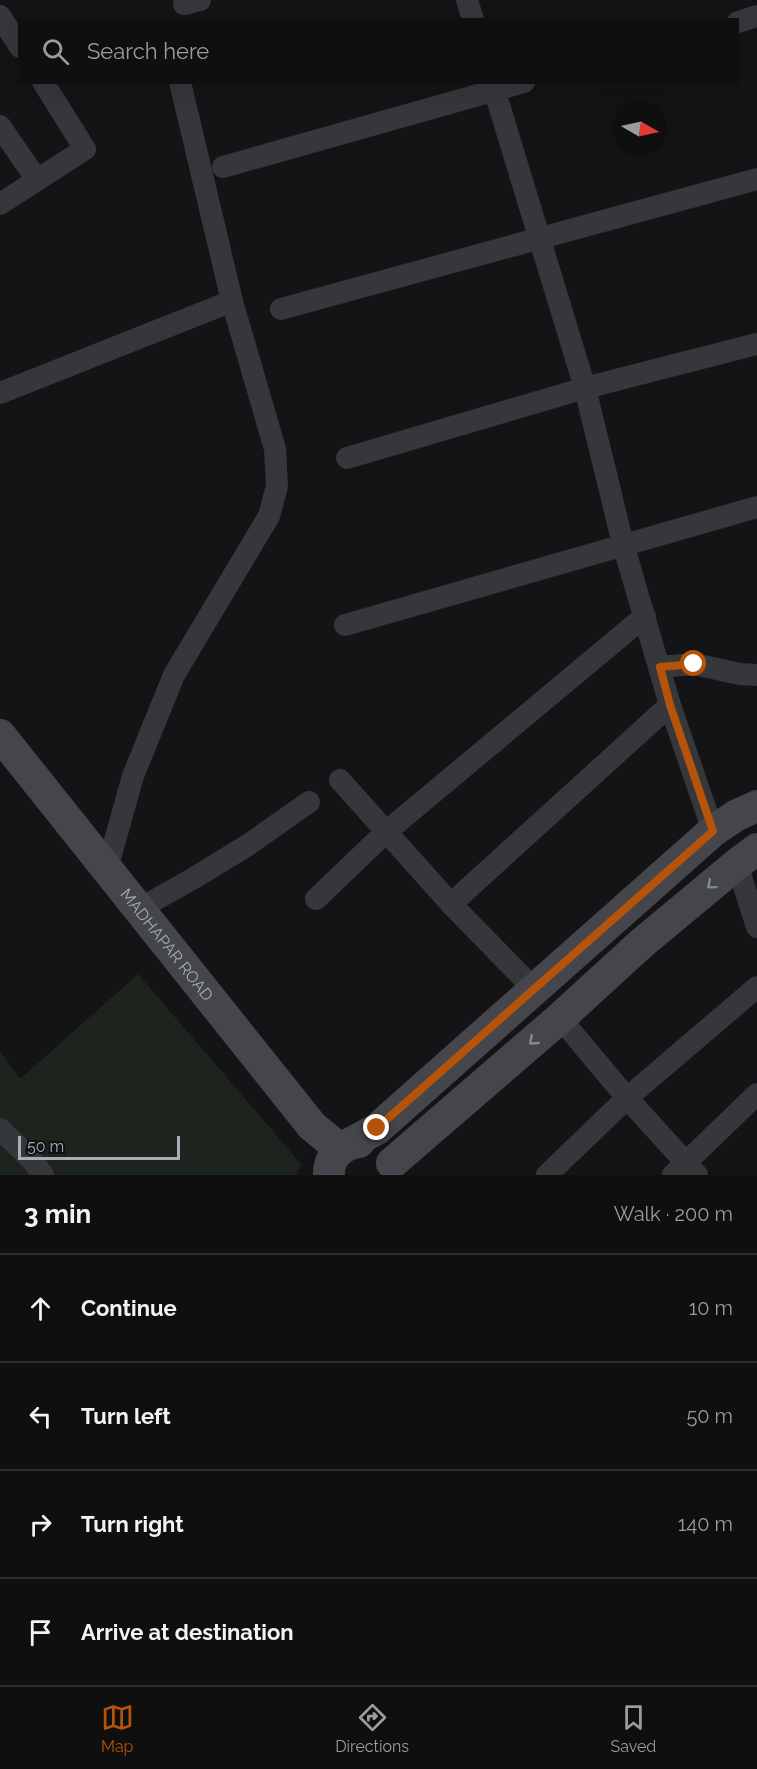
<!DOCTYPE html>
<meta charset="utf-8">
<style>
:root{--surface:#0f0f10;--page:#181819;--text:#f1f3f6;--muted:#9b9c9f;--line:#2f2f30;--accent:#b45309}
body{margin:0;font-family:Raleway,sans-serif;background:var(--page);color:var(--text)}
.compass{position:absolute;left:613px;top:102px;width:54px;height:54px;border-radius:50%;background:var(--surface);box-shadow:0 6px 24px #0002;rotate:99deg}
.scale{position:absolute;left:18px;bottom:15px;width:162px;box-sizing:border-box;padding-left:6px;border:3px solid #a7acb6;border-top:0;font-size:16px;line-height:21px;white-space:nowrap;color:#a7acb6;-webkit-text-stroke:4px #0f0f11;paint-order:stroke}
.stop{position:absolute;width:18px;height:18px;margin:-14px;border:4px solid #b45309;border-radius:50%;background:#fff}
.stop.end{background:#b45309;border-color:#fff;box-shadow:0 2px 6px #0008}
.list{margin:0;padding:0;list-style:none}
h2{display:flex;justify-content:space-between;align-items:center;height:78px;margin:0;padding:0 24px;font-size:26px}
h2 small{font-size:20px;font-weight:400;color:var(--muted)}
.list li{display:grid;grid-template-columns:39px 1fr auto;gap:18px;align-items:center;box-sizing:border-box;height:108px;padding:0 24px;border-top:2px solid var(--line)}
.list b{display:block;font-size:22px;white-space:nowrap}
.list em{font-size:20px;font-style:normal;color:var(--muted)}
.icon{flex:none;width:33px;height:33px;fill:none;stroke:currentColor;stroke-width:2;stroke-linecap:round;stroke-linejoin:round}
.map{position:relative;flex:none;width:757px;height:1175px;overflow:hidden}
.search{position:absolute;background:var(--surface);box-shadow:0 6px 24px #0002;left:18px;right:18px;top:18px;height:66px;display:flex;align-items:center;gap:15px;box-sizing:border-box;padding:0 21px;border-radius:0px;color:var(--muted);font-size:22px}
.sheet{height:510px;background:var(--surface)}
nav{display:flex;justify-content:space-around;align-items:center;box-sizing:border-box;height:84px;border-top:2px solid var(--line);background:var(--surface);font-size:16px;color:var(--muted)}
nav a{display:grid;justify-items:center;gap:3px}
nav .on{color:var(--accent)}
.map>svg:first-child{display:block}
.green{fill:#1d241d}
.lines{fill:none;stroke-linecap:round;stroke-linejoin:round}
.minor{stroke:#36373b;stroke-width:22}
.secondary{stroke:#44464b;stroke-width:32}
.oneway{stroke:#848891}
.route{stroke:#b45309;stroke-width:8}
.labels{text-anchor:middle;stroke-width:4.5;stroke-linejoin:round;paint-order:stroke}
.street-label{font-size:16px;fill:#a7acb6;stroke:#0f0f11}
</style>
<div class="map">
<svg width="757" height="1175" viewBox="0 0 757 1175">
<rect width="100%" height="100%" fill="#141416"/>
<polygon class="green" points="138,974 301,1164 297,1175 0,1175 0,1051 20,1079"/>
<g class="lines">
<g class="minor">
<polyline points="467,0 473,20"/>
<polyline points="184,4 200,0"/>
<polyline points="0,16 20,47"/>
<polyline points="738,22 757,16"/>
<polyline points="492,82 585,388 623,544 670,705 713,831"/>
<polyline points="0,126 37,180"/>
<polyline points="223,167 524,82"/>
<polyline points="0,204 85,149 43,82"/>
<polyline points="281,309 757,179"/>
<polyline points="0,393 232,301"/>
<polyline points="347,458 585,388 757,344"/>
<polyline points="345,625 757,507"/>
<polyline points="660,667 694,664 740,674 757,675"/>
<polyline points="340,780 451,904 534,989"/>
<polyline points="737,864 757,927"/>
<polyline points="107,869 133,776 174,675 269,516 277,486 275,449 232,301 180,82"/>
<polyline points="316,899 386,832 645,616"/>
<polyline points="451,904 670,705"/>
<polyline points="139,909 194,878 248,845 309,802"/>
<polyline points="560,1018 627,1098 697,1175"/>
<polyline points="0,1129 31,1159 43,1175"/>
<polyline points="547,1175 627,1098 757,987"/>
<polyline points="673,1175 757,1094"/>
</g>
<g class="secondary">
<path id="s1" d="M0,735L312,1126L340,1149"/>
<polyline points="351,1143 377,1129 713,831 737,815 757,806"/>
<polyline points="392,1163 560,1018 642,943 737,864 757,849"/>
<path d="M329,1175C328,1157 342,1144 359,1142"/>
</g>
</g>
<defs><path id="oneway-chevron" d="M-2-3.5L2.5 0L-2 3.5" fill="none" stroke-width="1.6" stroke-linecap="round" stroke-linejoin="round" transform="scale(1.5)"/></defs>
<g class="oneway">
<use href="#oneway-chevron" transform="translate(711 885) rotate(140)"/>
<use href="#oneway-chevron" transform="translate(533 1041) rotate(139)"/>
</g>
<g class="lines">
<polyline class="route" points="377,1128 713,831 670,705 660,667 694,664"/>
</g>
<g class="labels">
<g class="street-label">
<text dy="6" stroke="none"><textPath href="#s1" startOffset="268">MADHAPAR ROAD</textPath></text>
</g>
</g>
</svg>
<svg class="compass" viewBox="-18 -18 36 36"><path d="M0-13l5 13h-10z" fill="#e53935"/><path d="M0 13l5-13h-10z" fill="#9b9c9f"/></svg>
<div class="scale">50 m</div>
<div class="stop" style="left:694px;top:664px"></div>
<div class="stop end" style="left:377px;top:1128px"></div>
<div class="search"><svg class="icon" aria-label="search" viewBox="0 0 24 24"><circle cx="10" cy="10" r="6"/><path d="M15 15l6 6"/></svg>Search here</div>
</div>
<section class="sheet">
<h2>3 min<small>Walk · 200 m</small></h2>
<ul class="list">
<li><svg class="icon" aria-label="ahead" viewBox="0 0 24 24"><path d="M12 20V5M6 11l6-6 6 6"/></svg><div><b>Continue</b></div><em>10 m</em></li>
<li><svg class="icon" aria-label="left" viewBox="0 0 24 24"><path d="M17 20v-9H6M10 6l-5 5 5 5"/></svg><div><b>Turn left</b></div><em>50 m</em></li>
<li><svg class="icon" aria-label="right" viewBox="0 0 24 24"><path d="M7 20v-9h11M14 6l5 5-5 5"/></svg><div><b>Turn right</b></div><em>140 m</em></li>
<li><svg class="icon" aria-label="arrive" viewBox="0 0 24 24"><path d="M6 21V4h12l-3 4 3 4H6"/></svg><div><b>Arrive at destination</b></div></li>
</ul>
</section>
<nav>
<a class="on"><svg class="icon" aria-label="map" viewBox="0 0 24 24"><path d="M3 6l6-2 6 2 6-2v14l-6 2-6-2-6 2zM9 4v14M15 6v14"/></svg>Map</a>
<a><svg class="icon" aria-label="directions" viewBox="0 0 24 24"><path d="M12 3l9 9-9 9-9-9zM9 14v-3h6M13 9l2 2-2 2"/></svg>Directions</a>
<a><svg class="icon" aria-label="saved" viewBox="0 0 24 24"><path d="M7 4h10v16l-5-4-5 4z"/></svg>Saved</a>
</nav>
